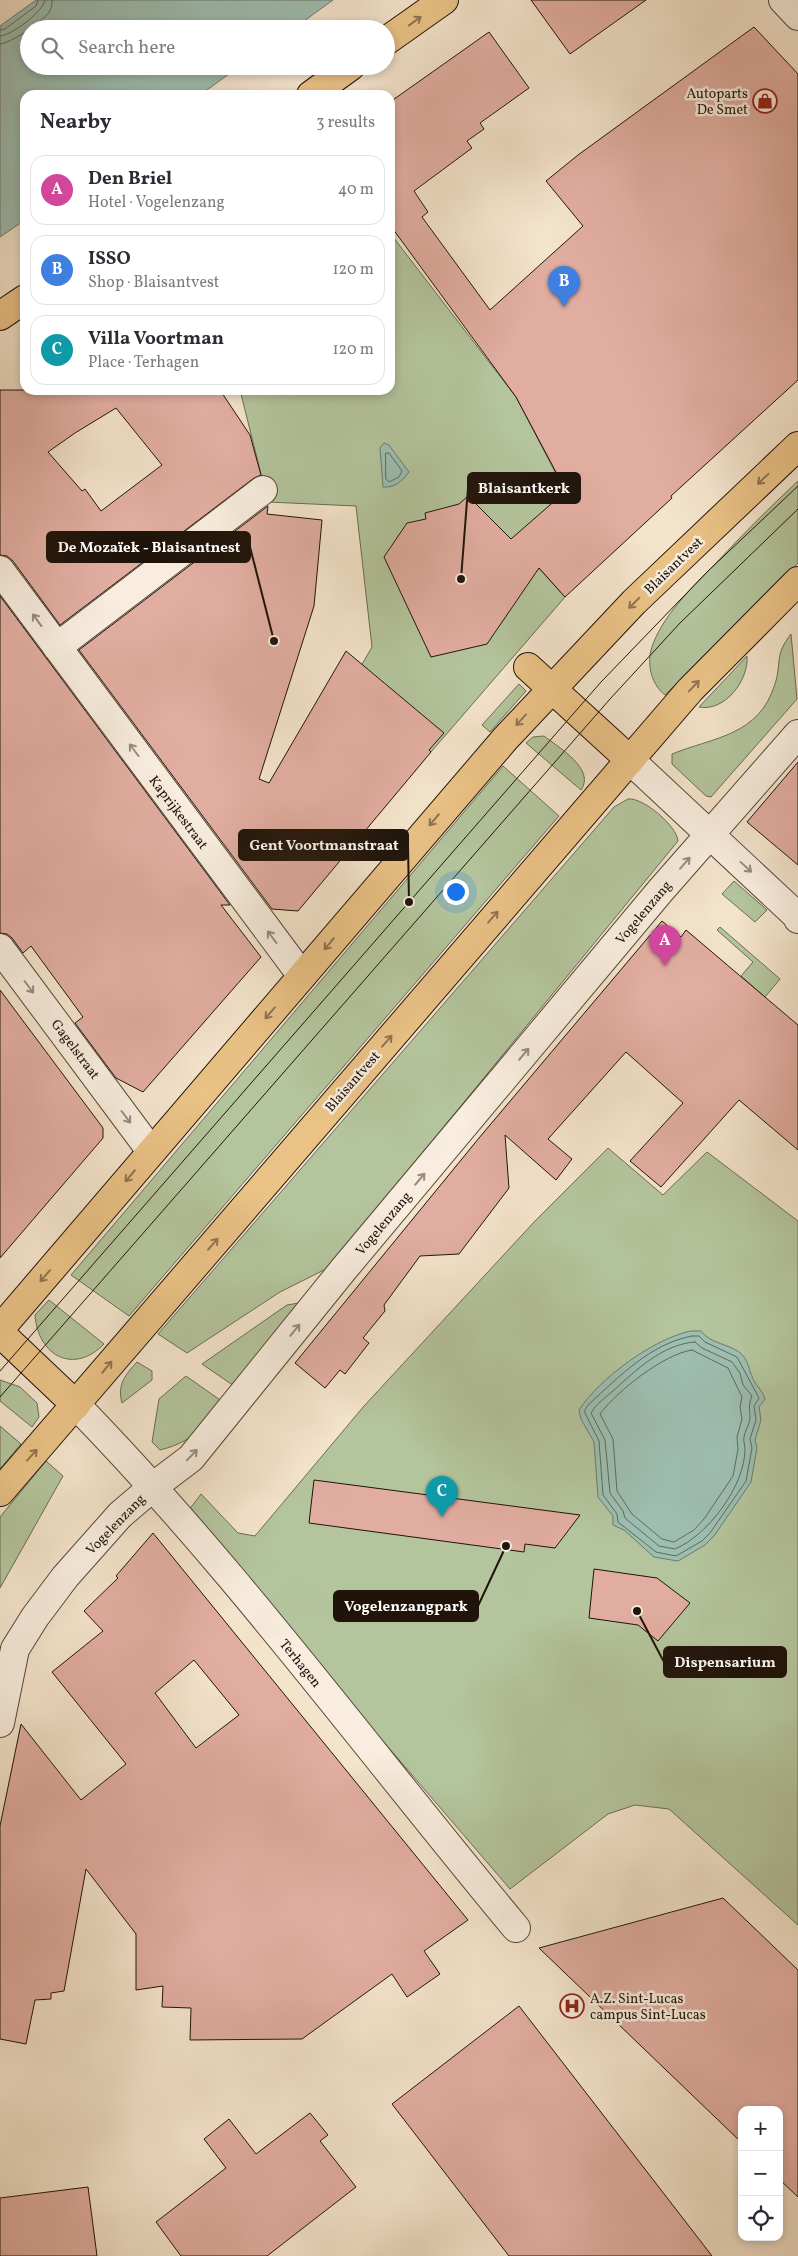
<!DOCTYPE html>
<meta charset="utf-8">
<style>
:root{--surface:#fff;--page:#f7f7f7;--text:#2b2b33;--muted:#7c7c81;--line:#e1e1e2;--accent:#ea580c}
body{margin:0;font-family:Vollkorn,serif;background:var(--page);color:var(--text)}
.controls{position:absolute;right:15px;bottom:15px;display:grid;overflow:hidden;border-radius:10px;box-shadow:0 2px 8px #0003}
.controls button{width:45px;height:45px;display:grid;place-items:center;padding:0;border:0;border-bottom:1px solid var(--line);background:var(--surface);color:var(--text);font:25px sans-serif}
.you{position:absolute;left:455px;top:891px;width:18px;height:18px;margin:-12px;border:4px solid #fff;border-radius:50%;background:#1a73e8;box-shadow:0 0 0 8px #1a73e833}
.badge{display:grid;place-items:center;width:32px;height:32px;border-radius:50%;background:var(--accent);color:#fff;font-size:16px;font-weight:700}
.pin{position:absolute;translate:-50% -41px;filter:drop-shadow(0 1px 2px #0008)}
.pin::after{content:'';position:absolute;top:26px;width:18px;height:15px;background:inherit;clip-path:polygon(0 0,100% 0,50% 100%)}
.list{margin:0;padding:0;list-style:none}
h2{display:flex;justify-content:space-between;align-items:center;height:65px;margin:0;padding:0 20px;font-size:21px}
h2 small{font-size:16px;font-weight:400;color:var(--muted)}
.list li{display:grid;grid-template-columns:32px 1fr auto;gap:15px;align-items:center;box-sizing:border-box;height:70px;margin:0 10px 10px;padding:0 10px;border:1px solid var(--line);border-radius:15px}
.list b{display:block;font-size:19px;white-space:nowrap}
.list p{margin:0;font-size:16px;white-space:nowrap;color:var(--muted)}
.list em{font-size:16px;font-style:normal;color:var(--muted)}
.icon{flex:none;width:28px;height:28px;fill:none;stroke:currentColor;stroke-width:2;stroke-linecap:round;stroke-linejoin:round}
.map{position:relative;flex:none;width:798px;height:2256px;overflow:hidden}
.search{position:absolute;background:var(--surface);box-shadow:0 2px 8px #0003;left:20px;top:20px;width:375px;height:55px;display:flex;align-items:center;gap:12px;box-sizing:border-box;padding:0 18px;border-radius:28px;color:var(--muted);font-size:19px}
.panel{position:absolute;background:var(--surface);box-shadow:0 2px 8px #0003;left:20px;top:90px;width:375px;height:305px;border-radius:15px}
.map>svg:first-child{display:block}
.green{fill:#b4c59d;stroke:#6a6c54}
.water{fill:#9dbfb2;stroke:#6b7b6f}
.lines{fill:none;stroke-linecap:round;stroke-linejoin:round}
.shore{stroke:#5e6a5e;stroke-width:1}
.building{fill:#e1ada1;stroke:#20140a;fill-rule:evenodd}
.minor-casing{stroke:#55483a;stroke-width:30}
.major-casing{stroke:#20140a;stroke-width:30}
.minor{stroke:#f8edde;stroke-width:28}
.major{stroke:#eac286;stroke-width:28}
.tram{stroke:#20140a;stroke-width:1}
.oneway{stroke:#8f744e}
.oneway2{stroke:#978b7f}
.labels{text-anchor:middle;stroke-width:5;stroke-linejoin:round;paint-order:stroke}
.poi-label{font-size:14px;fill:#20140a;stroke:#f8edde;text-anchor:end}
.street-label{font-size:14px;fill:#20140a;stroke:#f8edde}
.leader{fill:none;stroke:#20140a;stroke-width:2}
.callout-dot{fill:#20140a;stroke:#f8edde;stroke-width:2}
.callout{fill:#20140a;stroke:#20140a;stroke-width:2}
.callout-label{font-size:15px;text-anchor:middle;font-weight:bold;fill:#fff}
</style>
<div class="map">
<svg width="798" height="2256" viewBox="0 0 798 2256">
<rect width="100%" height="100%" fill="#f4e4cc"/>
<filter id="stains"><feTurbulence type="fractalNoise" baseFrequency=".004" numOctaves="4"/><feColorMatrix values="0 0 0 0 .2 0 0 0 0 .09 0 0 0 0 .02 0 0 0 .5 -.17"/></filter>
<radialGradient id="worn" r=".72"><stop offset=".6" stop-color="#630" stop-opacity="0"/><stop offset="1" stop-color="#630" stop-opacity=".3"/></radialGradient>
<g class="green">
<polygon points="393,237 516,397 565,491 514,541 565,597 431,752 350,685 372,647 356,506 268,502 240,390 390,390 390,239"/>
<path d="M798,481V563L665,695C652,685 647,666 651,650C661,616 693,587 717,562C743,534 770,507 798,481Z"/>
<path d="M791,634L797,699L711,797L706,796L672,764V754C714,737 759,736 775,684C782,662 774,656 791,634Z"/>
<path d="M747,656C749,680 725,712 699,707Z"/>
<polygon points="519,684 526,691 490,732 482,725"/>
<path d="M544,736C558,747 596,769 581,790L526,743L533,737Z"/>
<polygon points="503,766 559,816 129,1316 71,1275"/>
<path d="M628,799C643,797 677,826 678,841L328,1268L280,1292L187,1353L158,1334L614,807Z"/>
<polygon points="734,881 767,910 755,922 722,894"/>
<polygon points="720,927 780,979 765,997 741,976 753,962 717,930"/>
<polygon points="608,1148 663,1195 707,1152 798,1221 798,1925 669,1809 635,1805 608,1814 510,1889 224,1556 185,1515 201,1494 238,1533 255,1536 364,1406 535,1221"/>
<path d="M49,1300L104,1344C74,1375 38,1356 35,1315Z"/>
<polygon points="305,1302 237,1388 202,1364 287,1305"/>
<path d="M137,1362L152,1371V1380L122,1403C117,1385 125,1375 137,1362Z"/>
<path d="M186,1376L223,1402C201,1428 195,1441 160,1450L152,1442L159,1399Z"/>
<polygon points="0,1380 20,1387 37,1403 39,1417 32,1427 0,1401"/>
<polygon points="0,1426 21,1444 0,1469"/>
<polygon points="46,1461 63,1476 0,1588 0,1517"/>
</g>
<g class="water">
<polygon points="36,0 333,0 293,29 29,29 29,66 240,66 200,95 25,95 25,220 0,237 0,26"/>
<path d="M384,443L389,445L409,472C402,481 395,488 383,487L380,448Z"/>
<path d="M691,1331H701C711,1344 726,1343 739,1352C748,1358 749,1370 753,1379C757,1387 763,1391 765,1399L759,1407L761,1420L755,1440L757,1448L751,1482L714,1536L705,1545L678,1561L654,1557L624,1530L613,1525V1516L598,1497L594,1442L581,1419L579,1410C600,1378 653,1339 691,1331Z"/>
</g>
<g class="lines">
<g class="shore">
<polyline points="0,30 5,29 36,6 38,0"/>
<path d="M0,36C11,36 44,11 45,0"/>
<path d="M0,44C11,43 43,22 49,12C52,8 52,4 52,0"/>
<polygon points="386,453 389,453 402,471 399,477 389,482 386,479"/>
<path d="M692,1336H699L705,1342L737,1357L759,1398L754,1406L756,1420L750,1439L752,1448L746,1481L710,1533L702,1541L676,1556L656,1552L618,1522L617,1514L603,1495L599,1441L584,1411L589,1404C620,1376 650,1344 692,1336Z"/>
<path d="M695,1342L702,1348L732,1362L740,1373L743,1385L752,1396C748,1405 750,1409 750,1419C749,1425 745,1431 744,1437C743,1441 745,1445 745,1449C745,1486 708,1535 675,1549L659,1546L625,1518L623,1511L610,1493L605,1440L591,1413C596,1404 606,1397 613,1391C636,1370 663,1344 695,1342Z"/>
<path d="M692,1350L728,1368L742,1397L740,1407L742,1419L737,1437L738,1449L733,1476L704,1519L694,1530L674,1542L662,1539L632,1514L617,1491L613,1439L600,1414C617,1391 664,1354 692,1350Z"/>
</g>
</g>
<g class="building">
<polygon points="531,0 646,0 570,54"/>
<polygon points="754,27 798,74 798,380 671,496 672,498 565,597 539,568 487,644 431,657 384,557 407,523 426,519 425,513 459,504 468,496 511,539 566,491 516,397 390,225 390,102 489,32 529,88 480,123 484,129 467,141 472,148 414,191 428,212 422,217 490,310 583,226 546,181 578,155"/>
<path d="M0,390H220L250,435L261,475L254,478L60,625L13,561L7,556L0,555ZM116,408L162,465L101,511L85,489L82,491L48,452L75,433Z"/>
<polygon points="268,506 267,514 322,520 314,606 259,779 269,783 346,651 444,733 429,750 431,752 298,911 272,909 79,650"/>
<polygon points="0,596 230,905 221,905 261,957 143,1092 116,1078 75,1023 83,1017 31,946 23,953 12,938 7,934 0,933"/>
<polygon points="798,762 798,865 747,822"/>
<polygon points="662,921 681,937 686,930 798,1025 798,1150 739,1100 661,1187 630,1161 683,1103 626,1052 548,1139 572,1159 556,1180 505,1135 509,1188 459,1254 420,1256 384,1305 385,1311 363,1338 369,1343 345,1374 340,1370 325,1388 295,1363 479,1138"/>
<polygon points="0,990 103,1128 103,1138 0,1258"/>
<polygon points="314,1480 580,1515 555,1548 525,1544 524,1552 309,1523"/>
<path d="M153,1533L468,1920L424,1951L440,1974L407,1997L392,1974L302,2039L190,2040L191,2008L162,2007L163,1986L136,1990V1934L86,1869L64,1991L51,1993V1999L35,2000L26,2044L0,2039V1826L21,1724L81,1800L126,1764L52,1672L103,1631L84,1611L118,1578L116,1576ZM194,1660L239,1715L196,1748L155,1693Z"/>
<polygon points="594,1569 657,1578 690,1603 658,1641 638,1625 589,1618"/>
<polygon points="723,1898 798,1970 798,2197 779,2179 779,2110 742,2110 742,2143 539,1948"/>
<polygon points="519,2006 712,2256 509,2256 392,2104"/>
<polygon points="310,2113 328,2135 320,2141 356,2187 267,2256 181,2256 156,2222 226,2168 204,2139 229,2119 256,2154"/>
<polygon points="88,2187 97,2256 0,2256 0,2198"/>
</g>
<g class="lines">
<g class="minor-casing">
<g id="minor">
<polyline points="783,0 798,16"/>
<polyline points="0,570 302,976"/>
<polyline points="57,647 263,490"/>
<polyline points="630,760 797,916 798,919"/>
<polyline points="0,948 151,1151"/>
<path d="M76,1405C235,1568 370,1753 516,1928"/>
<polyline points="0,1723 15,1649 35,1617 65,1577 120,1515 154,1486 191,1458 343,1270 661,890 798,734"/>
</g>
</g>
<g class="major-casing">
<g id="major">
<polyline points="386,41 444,0"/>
<polyline points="311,95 351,66"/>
<polyline points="0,316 25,299"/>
<polyline points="528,667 630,760"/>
<polyline points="0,1329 505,739 634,602 798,446"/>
<polyline points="0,1333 76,1405"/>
<polyline points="0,1492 690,690 798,581"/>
</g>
</g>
<use href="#minor" class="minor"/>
<use href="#major" class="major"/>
<g class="tram">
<polyline points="0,1371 601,682 708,571 798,486"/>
<polyline points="0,1397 610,699 680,623 798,509"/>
</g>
</g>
<defs><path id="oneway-shaft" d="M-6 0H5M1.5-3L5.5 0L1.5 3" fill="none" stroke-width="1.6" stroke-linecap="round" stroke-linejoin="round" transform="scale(1.25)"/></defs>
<g class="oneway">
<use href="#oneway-shaft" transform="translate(415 21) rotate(-36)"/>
<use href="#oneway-shaft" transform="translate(763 479) rotate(137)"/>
<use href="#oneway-shaft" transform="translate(634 603) rotate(135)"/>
<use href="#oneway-shaft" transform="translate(694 686) rotate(-46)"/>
<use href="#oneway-shaft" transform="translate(521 720) rotate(132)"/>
<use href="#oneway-shaft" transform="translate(434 820) rotate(130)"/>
<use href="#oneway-shaft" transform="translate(493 917) rotate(-49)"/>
<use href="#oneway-shaft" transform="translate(329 944) rotate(130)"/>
<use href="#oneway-shaft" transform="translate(270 1013) rotate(131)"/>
<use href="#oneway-shaft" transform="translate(387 1041) rotate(-49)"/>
<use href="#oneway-shaft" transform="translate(130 1176) rotate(130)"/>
<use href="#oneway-shaft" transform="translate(213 1244) rotate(-49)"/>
<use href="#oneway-shaft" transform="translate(45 1276) rotate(131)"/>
<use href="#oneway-shaft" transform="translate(107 1367) rotate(-50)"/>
<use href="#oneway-shaft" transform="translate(32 1455) rotate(-48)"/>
</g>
<g class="oneway2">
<use href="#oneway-shaft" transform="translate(37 620) rotate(-126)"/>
<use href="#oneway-shaft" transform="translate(134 750) rotate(-127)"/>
<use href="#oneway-shaft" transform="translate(685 863) rotate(-49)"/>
<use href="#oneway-shaft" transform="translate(746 867) rotate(43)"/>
<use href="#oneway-shaft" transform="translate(272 937) rotate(-127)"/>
<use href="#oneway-shaft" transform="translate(29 987) rotate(53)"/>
<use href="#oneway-shaft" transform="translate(524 1054) rotate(-50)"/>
<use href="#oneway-shaft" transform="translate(126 1117) rotate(53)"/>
<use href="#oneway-shaft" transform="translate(420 1179) rotate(-50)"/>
<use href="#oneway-shaft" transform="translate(295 1330) rotate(-51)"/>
<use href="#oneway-shaft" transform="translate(192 1455) rotate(-46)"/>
</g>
<defs>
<g id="shop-ring" transform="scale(1.25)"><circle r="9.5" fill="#f8edde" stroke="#8f2418" stroke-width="1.5"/><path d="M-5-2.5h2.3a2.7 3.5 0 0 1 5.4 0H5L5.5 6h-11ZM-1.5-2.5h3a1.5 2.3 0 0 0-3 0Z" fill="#8f2418"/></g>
<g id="hospital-ring" transform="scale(1.25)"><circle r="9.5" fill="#f8edde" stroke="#8f2418" stroke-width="1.5"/><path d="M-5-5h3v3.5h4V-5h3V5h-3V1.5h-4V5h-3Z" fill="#8f2418"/></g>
</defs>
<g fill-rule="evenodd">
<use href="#shop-ring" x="765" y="101"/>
<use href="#hospital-ring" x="572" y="2006"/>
</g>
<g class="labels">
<g class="poi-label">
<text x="748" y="98">Autoparts<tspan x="748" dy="16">De Smet</tspan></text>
<text x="590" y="2003" text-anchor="start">A.Z. Sint-Lucas<tspan x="590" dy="16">campus Sint-Lucas</tspan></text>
</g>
<g class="street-label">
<text transform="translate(673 565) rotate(-44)" y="5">Blaisantvest</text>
<text transform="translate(179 812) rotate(53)" y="5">Kaprijkestraat</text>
<text transform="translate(643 912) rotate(-50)" y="5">Vogelenzang</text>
<text transform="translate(76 1049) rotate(53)" y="5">Gagelstraat</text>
<text transform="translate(352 1081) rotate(-49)" y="5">Blaisantvest</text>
<text transform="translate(383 1223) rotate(-50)" y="5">Vogelenzang</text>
<text transform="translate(115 1524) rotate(-46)" y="5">Vogelenzang</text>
<text transform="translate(301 1663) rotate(51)" y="5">Terhagen</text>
</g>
</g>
<path class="leader" d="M461 579L468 488M274 641L250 547M409 902L408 845M506 1546L478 1606M637 1611L664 1662"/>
<g class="callout-dot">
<circle cx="461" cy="579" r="5"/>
<circle cx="274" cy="641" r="5"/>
<circle cx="409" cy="902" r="5"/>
<circle cx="506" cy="1546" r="5"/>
<circle cx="637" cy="1611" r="5"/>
</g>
<g class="callout">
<rect x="468" y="473" width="112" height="30" rx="5"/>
<rect x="47" y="532" width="203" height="30" rx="5"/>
<rect x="239" y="830" width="169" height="30" rx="5"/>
<rect x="334" y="1591" width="144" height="30" rx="5"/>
<rect x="664" y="1647" width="122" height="30" rx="5"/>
</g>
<g class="callout-label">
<text x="524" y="493">Blaisantkerk</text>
<text x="149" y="552">De Mozaïek - Blaisantnest</text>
<text x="324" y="850">Gent Voortmanstraat</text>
<text x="406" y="1611">Vogelenzangpark</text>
<text x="725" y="1667">Dispensarium</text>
</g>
<rect width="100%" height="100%" filter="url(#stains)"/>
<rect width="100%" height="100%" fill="url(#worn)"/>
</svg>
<div class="controls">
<button>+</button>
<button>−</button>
<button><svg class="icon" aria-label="locate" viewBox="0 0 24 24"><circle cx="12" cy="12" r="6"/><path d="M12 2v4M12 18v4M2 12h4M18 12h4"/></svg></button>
</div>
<div class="you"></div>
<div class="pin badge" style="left:665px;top:966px;background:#d1479c">A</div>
<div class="pin badge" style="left:564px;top:307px;background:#3f7fe0">B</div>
<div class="pin badge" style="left:442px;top:1517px;background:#0f9aa8">C</div>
<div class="search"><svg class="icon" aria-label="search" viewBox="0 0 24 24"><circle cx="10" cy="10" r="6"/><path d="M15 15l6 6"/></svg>Search here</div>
<section class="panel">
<h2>Nearby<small>3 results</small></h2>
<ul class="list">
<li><span class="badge" style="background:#d1479c">A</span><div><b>Den Briel</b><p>Hotel · Vogelenzang</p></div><em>40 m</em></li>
<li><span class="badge" style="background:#3f7fe0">B</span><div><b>ISSO</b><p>Shop · Blaisantvest</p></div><em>120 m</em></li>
<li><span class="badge" style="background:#0f9aa8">C</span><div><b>Villa Voortman</b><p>Place · Terhagen</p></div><em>120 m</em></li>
</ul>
</section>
</div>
